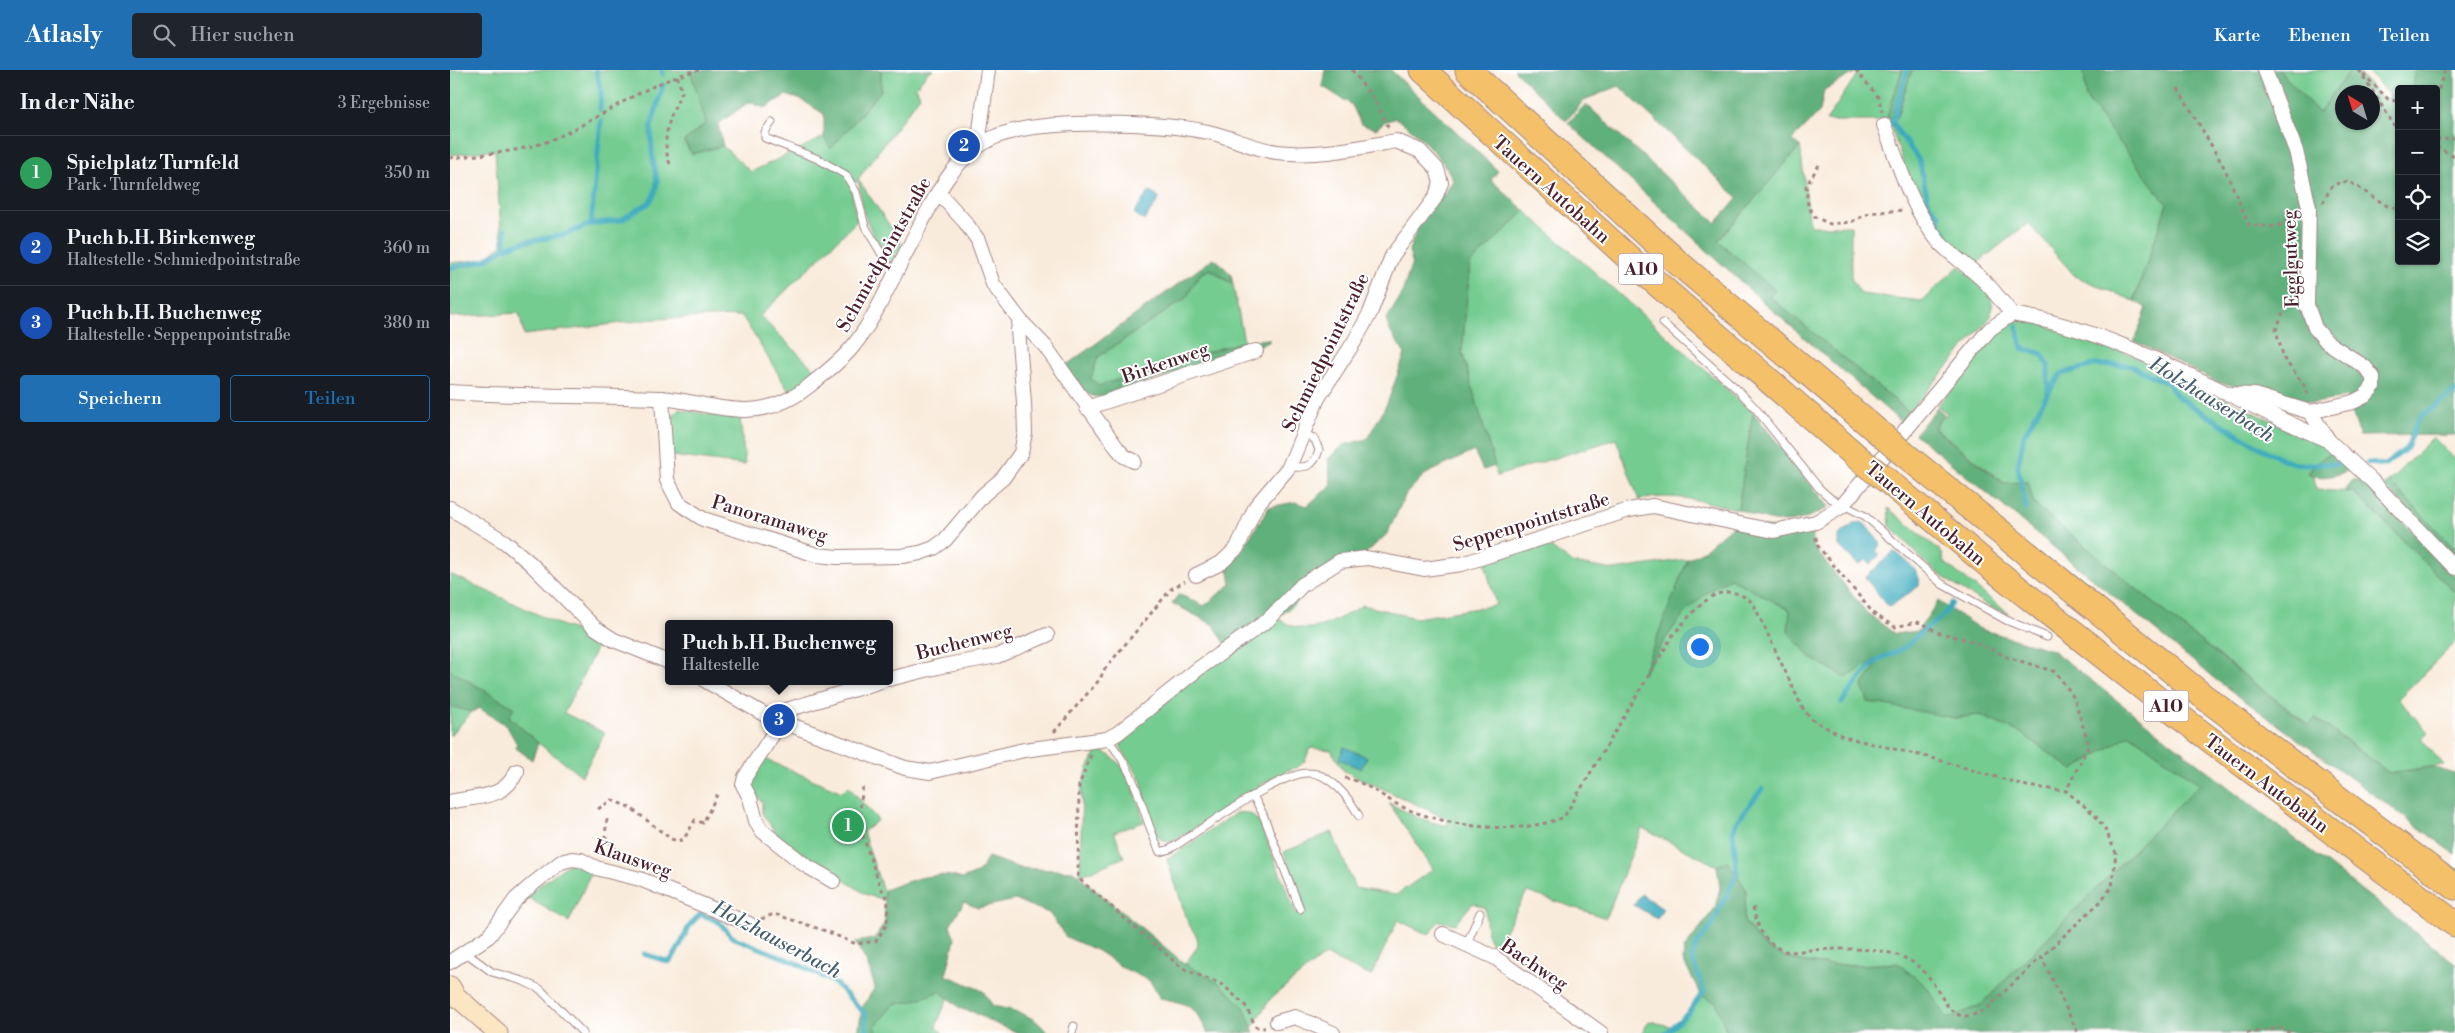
<!DOCTYPE html>
<html lang="de">
<meta charset="utf-8">
<style>
:root{--surface:#171b24;--page:#20242c;--text:#f1f3f6;--muted:#9ea1a6;--line:#363941;--accent:#1f6fb2}
body{margin:0;font-family:"Libre Bodoni",serif;background:var(--page);color:var(--text)}
.controls{position:absolute;right:15px;top:15px;display:grid;overflow:hidden;border-radius:5px;box-shadow:0 1px 4px #0004}
.controls button{width:45px;height:45px;display:grid;place-items:center;padding:0;border:0;border-bottom:1px solid var(--line);background:var(--surface);color:var(--text);font:25px sans-serif}
.compass{position:absolute;left:1885px;top:15px;width:45px;height:45px;border-radius:50%;background:var(--surface);box-shadow:0 1px 4px #0004;rotate:322deg}
.you{position:absolute;left:1249px;top:576px;width:18px;height:18px;margin:-12px;border:4px solid #fff;border-radius:50%;background:#1a73e8;box-shadow:0 0 0 8px #1a73e833}
.badge{display:grid;place-items:center;width:32px;height:32px;border-radius:50%;background:var(--accent);color:#fff;font-size:16px;font-weight:700}
.pin{position:absolute;translate:-50% -50%;border:2px solid #fff;box-shadow:0 1px 5px #0006}
.popup{position:absolute;left:215px;top:550px;width:228px;height:65px;box-sizing:border-box;display:grid;place-content:center;border-radius:5px;background:var(--surface);filter:drop-shadow(0 1px 4px #0005);font-size:16px;white-space:nowrap;color:var(--muted)}
.popup b{font-size:19px;color:var(--text)}
.popup::after{content:'';position:absolute;left:50%;top:100%;margin-left:-10px;border:10px solid transparent;border-top-color:var(--surface)}
.list{margin:0;padding:0;list-style:none}
h2{display:flex;justify-content:space-between;align-items:center;height:65px;margin:0;padding:0 20px;font-size:21px}
h2 small{font-size:16px;font-weight:400;color:var(--muted)}
.list li{display:grid;grid-template-columns:32px 1fr auto;gap:15px;align-items:center;box-sizing:border-box;height:75px;padding:0 20px;border-top:1px solid var(--line)}
.list b{display:block;font-size:19px;white-space:nowrap}
.list p{margin:0;font-size:16px;white-space:nowrap;color:var(--muted)}
.list em{font-size:16px;font-style:normal;color:var(--muted)}
.actions{display:flex;gap:10px;padding:15px 20px}
.actions a{flex:1;padding:11px 0;border:1px solid var(--accent);border-radius:5px;text-align:center;font-size:18px;color:var(--accent)}
.actions .main{background:var(--accent);color:#fff}
.icon{flex:none;width:28px;height:28px;fill:none;stroke:currentColor;stroke-width:2;stroke-linecap:round;stroke-linejoin:round}
.map{position:relative;flex:none;width:2005px;height:963px;overflow:hidden}
header{display:flex;align-items:center;gap:30px;box-sizing:border-box;height:70px;padding:0 25px;background:var(--accent);color:#fff}
header strong{font-size:24px}
nav{display:flex;gap:28px;margin-inline-start:auto;font-size:18px}
.search{width:350px;height:45px;background:var(--page);display:flex;align-items:center;gap:12px;box-sizing:border-box;padding:0 18px;border-radius:5px;color:var(--muted);font-size:19px}
main{display:flex}
aside{flex:1;background:var(--surface)}
.map>svg:first-child{display:block}
.green{fill:#75cc91;stroke:#60765e}
.forest{fill:#60b07b;stroke:#556853;fill-rule:evenodd}
.water{fill:#3eabbd;stroke:#446574}
.lines{fill:none;stroke-linecap:round;stroke-linejoin:round}
.stream{stroke:#3eabbd;stroke-width:5}
.service-casing{stroke:#a28583;stroke-width:9}
.minor-casing{stroke:#a28583;stroke-width:16}
.secondary-casing{stroke:#a28583;stroke-width:21}
.motorway-casing{stroke:#a28583;stroke-width:27}
.path{stroke:#a28583;stroke-width:3;stroke-dasharray:4 4;stroke-linecap:butt}
.service{stroke:#fff;stroke-width:7}
.minor{stroke:#fff;stroke-width:14}
.secondary{stroke:#fbe6c3;stroke-width:19}
.motorway{stroke:#f4c16a;stroke-width:25}
.motorway-bridge-casing{stroke:#a28583;stroke-width:27;stroke-linecap:butt}
.motorway-bridge{stroke:#f4c16a;stroke-width:25}
.labels{text-anchor:middle;stroke-width:4;stroke-linejoin:round;paint-order:stroke}
.shield{fill:#fff;stroke:#80626b;stroke-width:1}
.shield-label{font-size:18px;font-weight:bold;fill:#4a1f2b}
.street-label{font-size:19px;fill:#4a1f2b;stroke:#fff}
.water-label{font-size:20px;font-style:italic;fill:#455e6d;stroke:#fff}
</style>
<header>
<strong>Atlasly</strong>
<div class="search"><svg class="icon" aria-label="search" viewBox="0 0 24 24"><circle cx="10" cy="10" r="6"/><path d="M15 15l6 6"/></svg>Hier suchen</div>
<nav><a>Karte</a><a>Ebenen</a><a>Teilen</a></nav>
</header>
<main>
<aside>
<h2>In der Nähe<small>3 Ergebnisse</small></h2>
<ul class="list">
<li><span class="badge" style="background:#2e9e5b">1</span><div><b>Spielplatz Turnfeld</b><p>Park · Turnfeldweg</p></div><em>350 m</em></li>
<li><span class="badge" style="background:#1a4fb4">2</span><div><b>Puch b.H. Birkenweg</b><p>Haltestelle · Schmiedpointstraße</p></div><em>360 m</em></li>
<li><span class="badge" style="background:#1a4fb4">3</span><div><b>Puch b.H. Buchenweg</b><p>Haltestelle · Seppenpointstraße</p></div><em>380 m</em></li>
</ul>
<div class="actions"><a class="main">Speichern</a><a>Teilen</a></div>
</aside>
<div class="map">
<svg width="2005" height="963" viewBox="0 0 2005 963">
<rect width="100%" height="100%" fill="#fff"/>
<filter id="ink" filterUnits="userSpaceOnUse"><feTurbulence type="fractalNoise" baseFrequency=".02" numOctaves="2"/><feDisplacementMap in="SourceGraphic" scale="10" xChannelSelector="R" yChannelSelector="G"/><feConvolveMatrix kernelMatrix="1 2 1 2 8 2 1 2 1" color-interpolation-filters="sRGB"/></filter>
<filter id="wash" filterUnits="userSpaceOnUse"><feTurbulence type="fractalNoise" baseFrequency=".0096" numOctaves="4" result="noise"/><feDisplacementMap in="SourceGraphic" scale="20" xChannelSelector="R" yChannelSelector="G"/><feGaussianBlur stdDeviation="1.12" result="paint"/><feColorMatrix in="noise" values="0 0 0 0 0 0 0 0 0 0 0 0 0 0 0 0 0 1.4 0 .05"/><feComposite in="paint" operator="in"/></filter>
<g filter="url(#wash)">
<rect width="100%" height="100%" fill="#f9ebdb"/>
<g class="green">
<polygon points="0,0 240,0 257,53 234,72 242,84 273,76 301,102 374,67 381,78 431,21 431,0 483,0 479,1 466,17 470,26 408,109 452,174 442,194 422,163 414,143 408,110 401,118 407,151 310,246 366,301 340,323 292,246 204,249 74,265 69,243 0,247 0,193 33,189 52,175 45,80 0,85"/>
<path d="M1410,0H1452L1446,49L1462,0H1634L1636,28L1717,134L1684,231L1625,206L1578,153L1525,195C1509,181 1490,167 1478,148C1459,118 1450,80 1437,47L1427,51H1376Z"/>
<polygon points="1829,0 1900,0 1869,43"/>
<polygon points="1916,0 1964,0 1964,17 1949,19 1949,23 1940,26"/>
<path d="M1350,76L1360,156H1401V208L1411,224L1472,231L1509,196C1526,212 1552,224 1539,249L1459,342L1319,227L1324,220L1268,171Z"/>
<path d="M1075,141L1303,342L1288,439C1253,432 1224,422 1189,430L1166,369L1047,406L1012,282L1020,194Z"/>
<polygon points="760,199 783,215 794,271 648,316 641,308 648,287 736,228 750,204"/>
<polygon points="1571,250 1582,251 1696,290 1884,381 1871,389 1861,398 1858,404 1864,407 1866,420 1903,422 1970,486 2005,523 2005,573 1948,629 1978,662 1971,669 1994,695 1939,703 1866,648 1860,656 1736,560 1584,434 1578,412 1554,413 1484,357 1497,343 1487,336 1552,257 1561,252"/>
<path d="M229,339L261,345L290,347L295,395L222,386C221,371 215,350 229,339Z"/>
<polygon points="1983,367 2005,389 2005,479 1939,411"/>
<polygon points="1438,438 1492,482 1494,492 1559,544 1540,537 1506,516 1481,498 1440,456"/>
<path d="M1095,473L1122,493L1164,500L1238,489L1194,602L1233,542L1262,518L1280,508L1340,540L1361,588L1396,607L1426,588V596L1412,616L1505,648L1529,645L1571,663L1623,700L1680,664L1750,714L1531,935L1498,950L1476,916L1447,893C1411,895 1347,900 1317,878C1308,871 1301,860 1294,851L1296,819L1277,791L1267,796L1192,758L1156,848L1077,822L1044,880L1037,863L1035,838L1023,833L1005,854L989,851L979,865L948,850L921,906L875,885L821,928L802,958C788,922 767,912 735,894L748,876L747,867L738,853L717,789L786,743C800,741 804,745 811,756L846,843L855,839L834,782L882,762L905,818L946,825L983,799L939,733L968,748L997,756L998,749L894,701L881,680L860,678L855,691L848,697L836,701L811,715L723,772C714,772 709,769 703,761L691,710L671,678V670L738,612L829,549C860,570 884,551 913,535L966,548L1046,535L1035,493Z"/>
<polygon points="0,504 113,556 151,569 114,643 155,663 132,706 88,673 58,646 64,638 0,600"/>
<polygon points="0,636 22,642 0,666"/>
<path d="M648,680C679,690 686,724 694,752L664,762L674,787L630,806L632,717L638,698Z"/>
<path d="M315,689L392,722L398,716L428,750L413,762L436,830L417,825L329,768L312,743V732C292,711 300,711 315,689Z"/>
<polygon points="121,792 142,800 119,852 75,826"/>
<polygon points="490,921 498,928 486,956 493,963 426,963 425,956 444,934 460,932"/>
<polygon points="1252,926 1266,932 1277,963 1192,963 1199,951 1224,957"/>
</g>
<g class="forest">
<polygon points="240,0 431,0 431,20 381,79 374,67 374,44 352,30 336,25 315,38 299,32 268,54 273,76 242,84 234,71 256,53"/>
<path d="M875,0H941L1048,101L1041,110L1075,141L1020,194L1012,282L1045,396L1033,400L1024,381L974,405L956,424L937,464L916,483L897,498L870,512L835,542L776,575L764,555L722,533L729,524L754,536L781,514L778,495L791,481L819,437L845,432L857,436L881,415L878,389L893,375L917,369L937,334L955,284L941,263L936,250L951,226L962,193L959,180L979,130L995,124L1003,110C994,89 965,60 946,48L934,52L926,59L911,54L902,35L872,16Z"/>
<polygon points="1064,0 1410,0 1374,20 1370,41 1342,70 1350,76 1268,171 1325,220 1320,227 1459,342 1451,352 1313,232 1118,53 1136,34 1266,153 1288,128 1169,16 1134,30 1116,51"/>
<polygon points="1452,0 1462,0 1446,49 1437,47"/>
<path d="M1634,0H1829L1869,43L1900,0H1906L1933,29L1949,23V191H1986V19H1960L1964,17V0H2005V365L1910,366L1897,327L1865,333L1767,312L1684,271L1697,238L1684,231L1717,134L1636,28ZM1892,22H1922V52H1892Z"/>
<path d="M764,188L781,204L783,215L761,199L750,204L736,228L648,287L641,308L648,316L794,271L819,269V272L652,327C633,328 626,311 615,296Z"/>
<polygon points="1487,338 1494,344 1484,358 1553,413 1578,412 1584,434 1736,560 1859,656 1865,648 1939,703 1982,697 2005,704 2005,784 1765,609 1465,364"/>
<path d="M1303,342L1379,437C1341,458 1326,455 1288,439Z"/>
<path d="M1884,381L1902,399C1889,405 1872,410 1858,404C1864,393 1874,387 1884,381Z"/>
<polygon points="1903,410 1913,410 2005,506 2005,523 1929,446 1903,422 1894,421"/>
<polygon points="1939,411 2005,479 2005,489 1934,416"/>
<path d="M1282,456L1364,459L1362,475L1417,543L1445,564L1468,561L1488,531L1530,559L1602,580L2005,893V963H1277L1266,932L1252,926L1233,891L1234,879L1265,838L1270,818L1267,796L1277,791L1296,819L1294,851C1301,860 1308,871 1317,878C1347,900 1411,895 1447,893L1476,916L1498,949L1531,935L1750,714L1680,664L1623,700L1571,663L1529,645L1505,648L1418,632L1412,616L1426,596V589L1396,608L1361,588L1338,562L1340,540L1280,508C1234,533 1220,563 1192,605L1238,489L1253,481Z"/>
<polygon points="0,600 64,638 59,647 88,673 82,690 66,678 67,674 56,655 29,638 22,642 0,636"/>
<path d="M538,787L570,798L623,801L735,894L769,913L794,937L804,963H758C742,934 742,935 710,928L700,911L673,898L648,881L616,867L599,843L565,830L528,838L514,832L500,855L505,869L496,905L533,921L543,936C563,940 586,945 597,963H569L544,953L523,942L511,939L490,921L460,932L444,934L425,956L426,963H408L412,938L425,917L417,893L405,872L424,869L435,853L434,820C459,811 486,799 512,809L529,802Z"/>
</g>
<g class="water">
<polygon points="699,121 710,128 694,151 684,143"/>
<polygon points="1411,452 1415,454 1431,474 1426,481 1430,485 1420,494 1416,490 1408,495 1389,476 1389,465 1405,453"/>
<path d="M1443,482L1447,483C1456,491 1473,503 1469,516L1441,536H1438L1415,508Z"/>
<polygon points="894,677 917,687 911,699 889,689"/>
<polygon points="1191,824 1213,839 1207,849 1184,835"/>
</g>
<g class="lines">
<g class="stream">
<polyline points="146,0 151,21 150,39"/>
<polyline points="212,0 213,4"/>
<polyline points="1457,0 1442,53 1469,90 1479,135 1489,145 1489,156 1495,162 1494,169 1498,173"/>
<polyline points="141,154 151,51"/>
<polyline points="55,178 55,160"/>
<polyline points="0,198 35,190 55,178 74,172 114,165 141,154 171,150 199,133 205,123 207,111 202,83 201,57 213,15"/>
<polyline points="1567,256 1572,278 1592,284 1598,295 1598,321"/>
<polyline points="1918,393 1935,395 1957,378 1968,349 2005,321"/>
<polyline points="1576,438 1568,397 1574,365 1598,323 1611,304 1644,295 1679,295 1717,313 1729,328 1814,380 1844,394 1889,394"/>
<path d="M1392,632C1403,618 1413,602 1427,591C1433,586 1441,585 1448,581C1458,577 1464,568 1472,562C1483,553 1496,546 1502,533"/>
<path d="M194,884L219,892C235,875 232,858 251,844L269,852L282,867L342,891L386,914L415,944L417,963"/>
<polyline points="1216,963 1239,942 1254,921 1242,888 1247,873 1261,857 1287,804 1283,762 1286,752 1312,719"/>
</g>
</g>
</g>
<g filter="url(#ink)">
<g class="lines">
<g class="service-casing">
<g id="service">
<polyline points="322,52 315,62 315,68 368,89 396,105 406,122 415,156 444,205"/>
<polyline points="1213,253 1289,321 1306,339 1369,418 1380,428 1415,446 1492,514 1556,550 1597,567"/>
<path d="M839,397C856,398 864,397 869,380L865,370L854,362"/>
<path d="M657,669C690,707 690,740 710,782L720,779C748,762 831,701 859,703C880,703 900,729 909,746"/>
<polyline points="803,726 812,742 850,839"/>
<polyline points="1017,873 1030,843"/>
<polyline points="16,883 42,902 73,911 90,919 133,963"/>
<polyline points="622,963 624,956"/>
</g>
</g>
<g class="minor-casing">
<g id="minor">
<path d="M1434,55C1449,95 1461,138 1489,172C1504,188 1523,199 1538,215C1546,224 1554,234 1562,244"/>
<polyline points="528,75 538,0"/>
<polyline points="570,250 595,276 667,378 674,386 684,391"/>
<path d="M0,322C69,327 139,325 208,328C237,329 265,340 295,340C321,340 344,329 364,312C378,301 393,289 404,275C427,245 442,208 460,175C482,133 501,86 547,66C592,48 710,52 758,62C782,67 803,79 827,82C867,87 907,78 946,71L970,81L987,99L991,113L985,128L942,186L920,243L904,272L868,328L839,397L806,436L787,478L771,493L746,505"/>
<polyline points="1781,324 1804,325 1860,342 1903,332 1915,326 1923,317 1923,307 1915,297 1877,272 1865,258 1857,235 1859,137 1846,81 1815,0"/>
<polyline points="212,328 217,410 229,433 253,449 367,485 387,487 452,486 470,483 484,478 495,470 533,425 553,408 571,383 575,363 574,332 568,260 570,250 543,214 528,170 515,152 488,122"/>
<polyline points="637,338 806,281"/>
<polyline points="1860,342 1879,371 1921,410 2005,498"/>
<polyline points="0,438 55,472 80,493 144,557 164,570 219,592"/>
<polyline points="439,609 492,596 547,586 597,565"/>
<path d="M256,611L317,646L455,698L480,702L574,680L657,669L668,663L748,599L818,550L852,515L890,491L917,488L974,499L1012,494L1179,440L1203,436L1324,461L1366,452L1391,437L1540,259L1562,244C1676,262 1775,327 1879,371"/>
<polyline points="317,646 431,611"/>
<polyline points="331,652 295,707 293,715 300,728 306,751 311,760 355,795 383,811"/>
<path d="M0,732C27,725 53,731 67,701"/>
<polyline points="993,864 1044,887 1151,963"/>
<polyline points="0,892 39,866 66,829 84,813 111,792 122,789 131,790 146,798 190,809 299,854"/>
<polyline points="827,952 845,947 883,963"/>
</g>
</g>
<g class="secondary-casing">
<polyline id="secondary" points="0,916 6,926 48,963"/>
</g>
<g class="motorway-casing">
<g id="motorway">
<polyline points="973,0 1203,210 1413,392"/>
<polyline points="1018,0 1226,191 1434,367"/>
<polyline points="1454,384 1753,626 2005,817"/>
<polyline points="1434,408 1537,494 1730,647 2005,854"/>
</g>
</g>
<g class="path">
<polyline points="902,0 925,31 939,58"/>
<polyline points="1406,0 1429,28 1432,42"/>
<polyline points="1909,0 1944,55 1949,57"/>
<polyline points="1913,4 1938,29 1949,32"/>
<polyline points="1728,18 1775,99 1799,155 1827,157 1845,145"/>
<polyline points="1986,27 1995,0"/>
<polyline points="1986,70 2005,68"/>
<polyline points="1986,77 2005,86"/>
<path d="M0,88C36,84 75,82 108,67C156,45 197,12 249,0"/>
<path d="M220,94C210,68 220,46 232,22L227,5"/>
<polyline points="1369,95 1356,116 1358,136 1365,147 1380,154 1401,152 1419,143 1453,140"/>
<polyline points="1873,133 1882,115 1898,111 1939,137 1949,139"/>
<polyline points="1842,220 1826,260 1834,289 1854,315 1859,327"/>
<polyline points="1366,467 1367,475 1424,544 1445,557 1467,552 1474,554 1487,562 1525,572 1557,587 1606,602 1624,628 1639,675 1616,721"/>
<polyline points="604,662 650,609 654,600 721,519 735,511"/>
<polyline points="641,685 629,715 628,808 732,898 773,915 795,935 806,957 815,958"/>
<path d="M895,708C918,712 935,730 957,739C1000,757 1069,766 1114,747L1223,565C1245,540 1269,504 1303,533L1352,637L1361,649L1394,667L1482,688L1577,716L1616,721L1645,745L1655,759L1666,783L1662,817L1651,831L1536,939C1500,960 1497,930 1478,906C1470,896 1459,889 1447,885C1424,877 1385,879 1360,880C1351,881 1338,884 1330,879C1312,871 1306,853 1303,836"/>
<polyline points="148,739 162,730 181,738 221,769 228,771 234,769 245,750 253,753 268,723"/>
<polyline points="157,749 155,766 173,789"/>
<polyline points="311,849 324,844 376,861 406,874 426,871 437,854 438,830 430,816 412,763 409,748 413,715"/>
<polyline points="1591,886 1628,963"/>
<polyline points="1797,963 1830,958 1840,963"/>
</g>
<use href="#service" class="service"/>
<use href="#minor" class="minor"/>
<use href="#secondary" class="secondary"/>
<use href="#motorway" class="motorway"/>
<g class="motorway-bridge-casing">
<g id="motorway-bridge">
<polyline points="1434,367 1454,384"/>
<polyline points="1413,392 1434,408"/>
</g>
</g>
<use href="#motorway-bridge" class="motorway-bridge"/>
</g>
</g>
<g class="labels">
<g class="shield">
<rect x="1168.5" y="183.5" width="45" height="31" rx="4"/>
<rect x="1693.5" y="620.5" width="45" height="31" rx="4"/>
</g>
<g class="shield-label">
<text x="1191" y="205">A10</text>
<text x="1716" y="642">A10</text>
</g>
<g class="street-label">
<text transform="translate(1102 119) rotate(42)" y="7">Tauern Autobahn</text>
<text transform="translate(433 184) rotate(-61)" y="7">Schmiedpointstraße</text>
<text transform="translate(1840 189) rotate(-92)" y="7">Egglgutweg</text>
<text transform="translate(875 282) rotate(-64)" y="7">Schmiedpointstraße</text>
<text transform="translate(715 292) rotate(-19)" y="7">Birkenweg</text>
<text transform="translate(1476 443) rotate(40)" y="7">Tauern Autobahn</text>
<text transform="translate(320 448) rotate(17)" y="7">Panoramaweg</text>
<text transform="translate(1081 451) rotate(-17)" y="7">Seppenpointstraße</text>
<text transform="translate(514 571) rotate(-14)" y="7">Buchenweg</text>
<text transform="translate(1817 713) rotate(37)" y="7">Tauern Autobahn</text>
<text transform="translate(183 788) rotate(19)" y="7">Klausweg</text>
<text transform="translate(1085 894) rotate(34)" y="7">Bachweg</text>
</g>
<g class="water-label">
<text transform="translate(1762 329) rotate(32)" y="7">Holzhauserbach</text>
<text transform="translate(327 869) rotate(28)" y="7">Holzhauserbach</text>
</g>
</g>
</svg>
<div class="controls">
<button>+</button>
<button>−</button>
<button><svg class="icon" aria-label="locate" viewBox="0 0 24 24"><circle cx="12" cy="12" r="6"/><path d="M12 2v4M12 18v4M2 12h4M18 12h4"/></svg></button>
<button><svg class="icon" aria-label="layers" viewBox="0 0 24 24"><path d="M12 4l9 5-9 5-9-5zM3 14l9 5 9-5"/></svg></button>
</div>
<svg class="compass" viewBox="-18 -18 36 36"><path d="M0-13l5 13h-10z" fill="#e53935"/><path d="M0 13l5-13h-10z" fill="#9ea1a6"/></svg>
<div class="you"></div>
<div class="pin badge" style="left:398px;top:756px;background:#2e9e5b">1</div>
<div class="pin badge" style="left:514px;top:76px;background:#1a4fb4">2</div>
<div class="pin badge" style="left:329px;top:650px;background:#1a4fb4">3</div>
<div class="popup"><b>Puch b.H. Buchenweg</b>Haltestelle</div>
</div>
</main>
